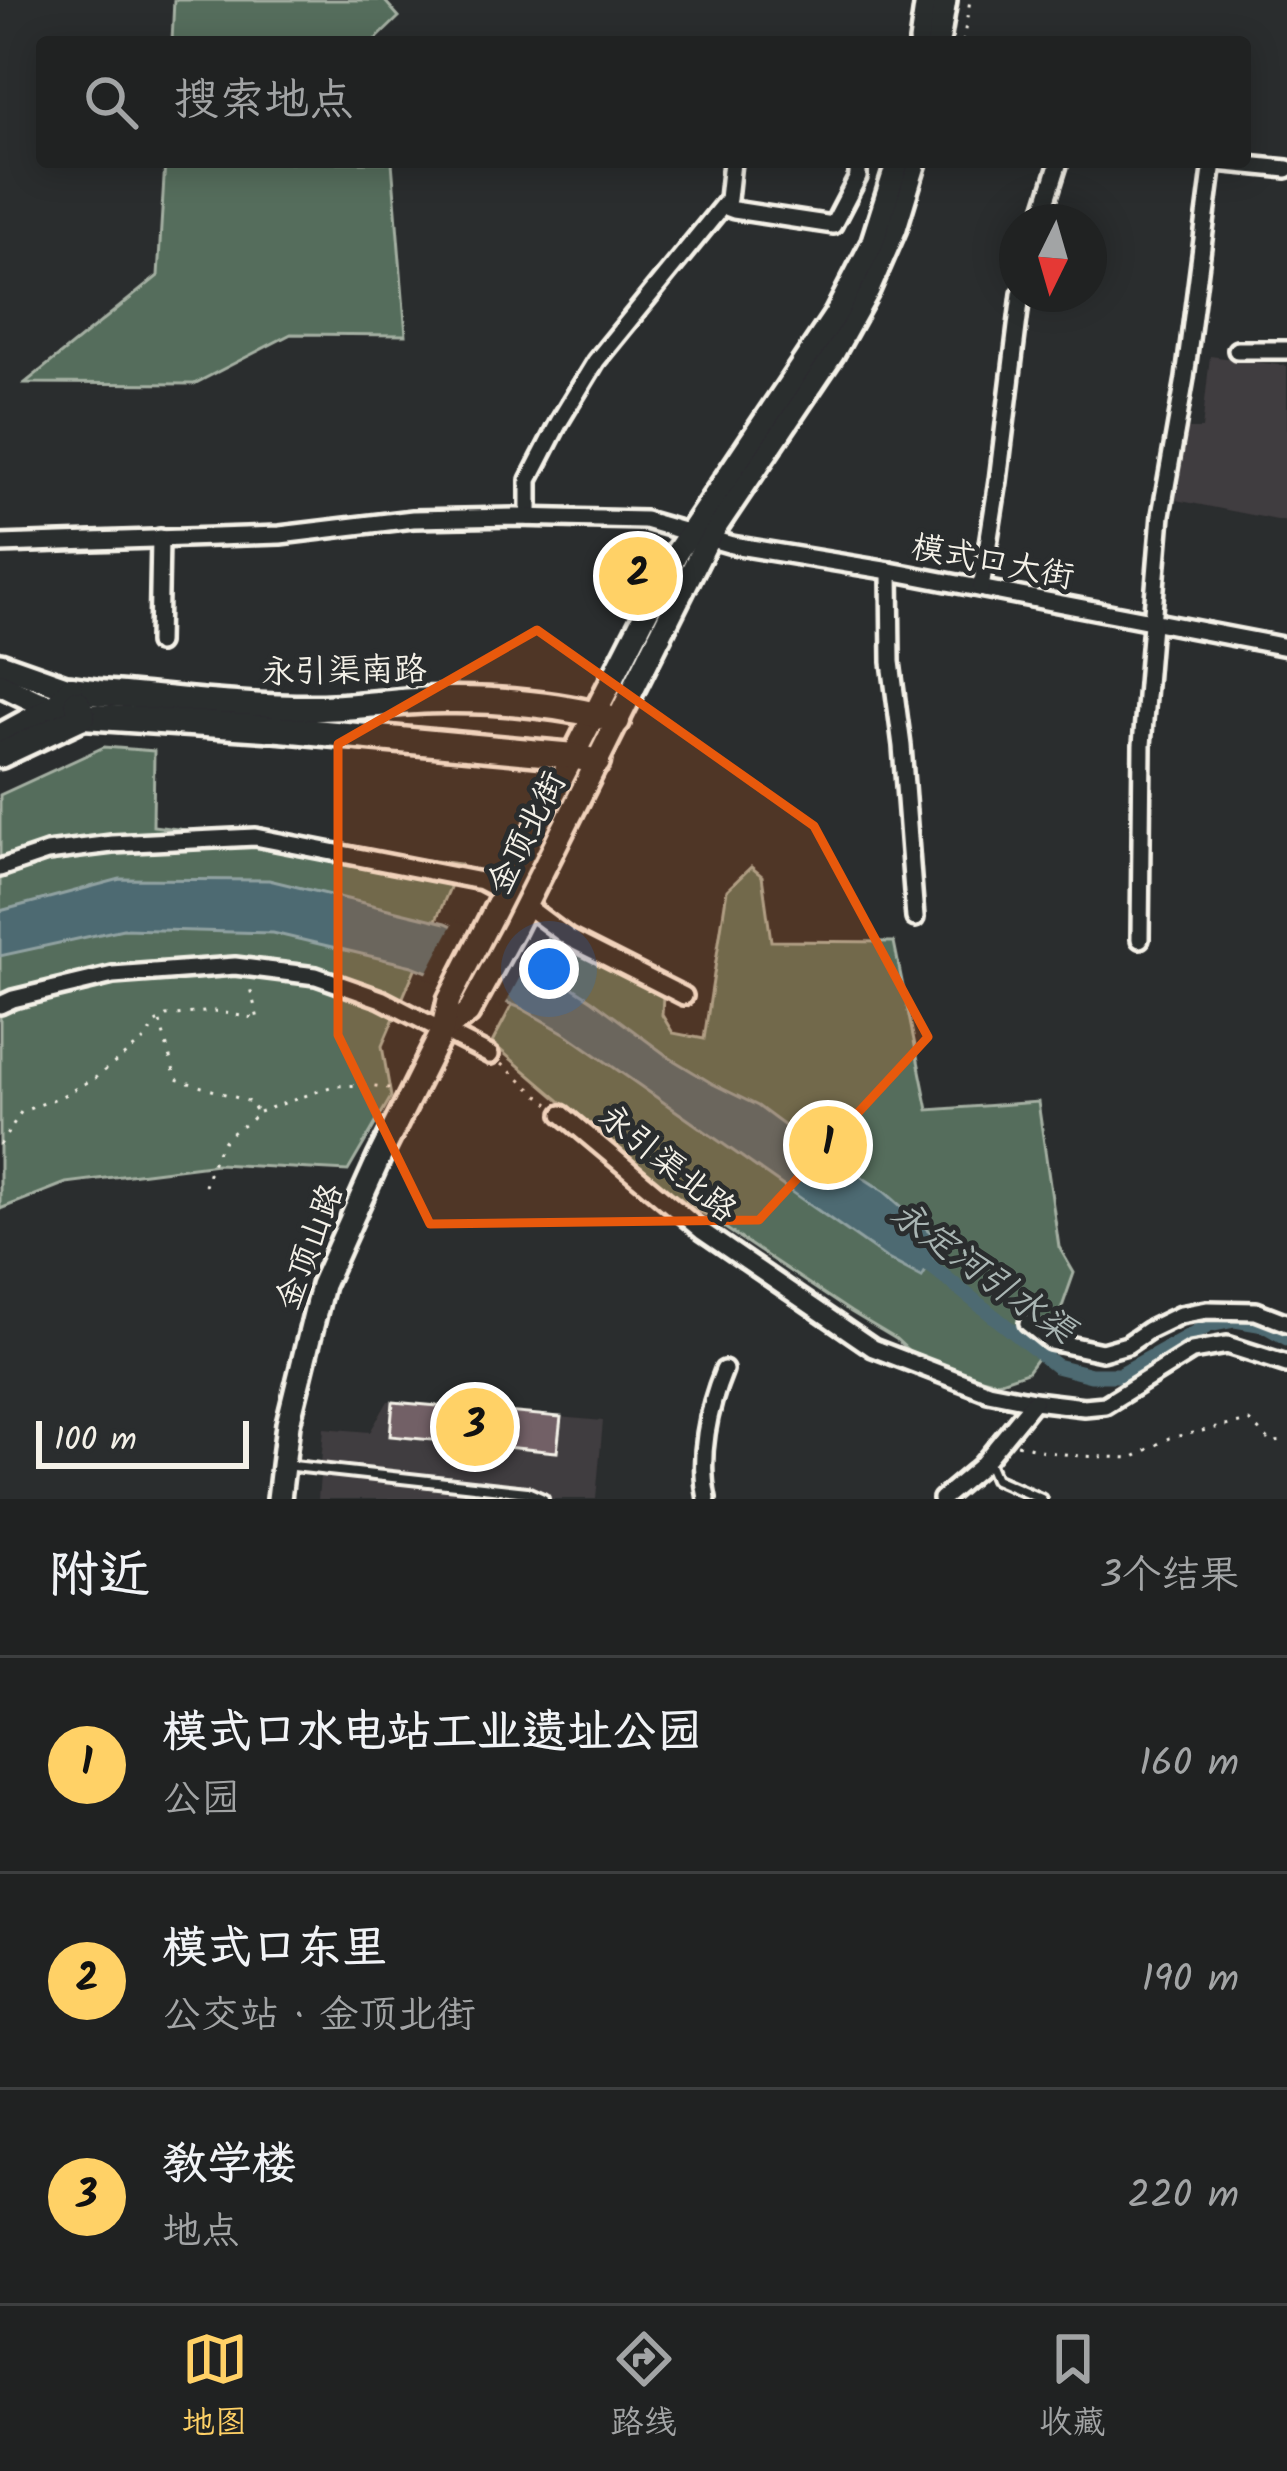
<!DOCTYPE html>
<html lang="zh">
<meta charset="utf-8">
<style>
:root{--surface:#202222;--page:#2d2f2f;--text:#f1f3f6;--muted:#a2a4a5;--line:#3d3f40;--accent:#ffd166}
body{margin:0;font-family:Kalam,"LXGW WenKai TC",sans-serif;background:var(--page);color:var(--text)}
.compass{position:absolute;left:999px;top:204px;width:108px;height:108px;border-radius:50%;background:var(--surface);box-shadow:0 6px 30px #0003;rotate:185deg}
.scale{position:absolute;left:36px;bottom:30px;width:213px;box-sizing:border-box;padding-left:12px;border:6px solid #f4f1e8;border-top:0;font-size:33px;line-height:42px;white-space:nowrap;color:#f4f1e8;-webkit-text-stroke:9px #2a2d2e;paint-order:stroke}
.you{position:absolute;left:549px;top:969px;width:42px;height:42px;margin:-30px;border:9px solid #fff;border-radius:50%;background:#1a73e8;box-shadow:0 0 0 18px #1a73e833}
.badge{display:grid;place-items:center;width:78px;height:78px;border-radius:50%;background:var(--accent);color:#111;font-size:39px;font-weight:700}
.pin{position:absolute;translate:-50% -50%;border:6px solid #fff;box-shadow:0 3px 12px #0006}
.list{margin:0;padding:0;list-style:none}
h2{display:flex;justify-content:space-between;align-items:center;height:156px;margin:0;padding:0 48px;font-size:51px}
h2 small{font-size:39px;font-weight:400;color:var(--muted)}
.list li{display:grid;grid-template-columns:78px 1fr auto;gap:36px;align-items:center;box-sizing:border-box;height:216px;padding:0 48px;border-top:3px solid var(--line)}
.list b{display:block;font-size:45px;white-space:nowrap}
.list p{margin:0;font-size:39px;white-space:nowrap;color:var(--muted)}
.list em{font-size:39px;font-style:normal;color:var(--muted)}
.icon{flex:none;width:66px;height:66px;fill:none;stroke:currentColor;stroke-width:2;stroke-linecap:round;stroke-linejoin:round}
.map{position:relative;flex:none;width:1287px;height:1499px;overflow:hidden}
.search{position:absolute;background:var(--surface);box-shadow:0 6px 30px #0003;left:36px;right:36px;top:36px;height:132px;display:flex;align-items:center;gap:30px;box-sizing:border-box;padding:0 42px;border-radius:12px;color:var(--muted);font-size:45px}
.sheet{height:804px;background:var(--surface)}
nav{display:flex;justify-content:space-around;align-items:center;box-sizing:border-box;height:168px;border-top:3px solid var(--line);background:var(--surface);font-size:33px;color:var(--muted)}
nav a{display:grid;justify-items:center;gap:6px}
nav .on{color:var(--accent)}
.map>svg:first-child{display:block}
.built{fill:#403c3f}
.green{fill:#546d5b;stroke:#a4afa2;stroke-width:3}
.water{fill:#4e6b72;stroke:#90a1a1;stroke-width:3}
.pier{fill:#2a2d2e}
.lines{fill:none;stroke-linecap:round;stroke-linejoin:round}
.canal{stroke:#4e6b72;stroke-width:15}
.building{fill:#726066;stroke:#f4f1e8;stroke-width:3}
.lane-casing{stroke:#f4f1e8;stroke-width:16}
.street-casing{stroke:#f4f1e8;stroke-width:24}
.secondary-casing{stroke:#f4f1e8;stroke-width:30}
.primary-casing{stroke:#f4f1e8;stroke-width:33}
.path{stroke:#f4f1e8;stroke-width:3;stroke-dasharray:3 9;stroke-linecap:butt}
.lane{stroke:#2a2d2e;stroke-width:8}
.street{stroke:#2a2d2e;stroke-width:15}
.secondary{stroke:#2a2d2e;stroke-width:21}
.primary{stroke:#2a2d2e;stroke-width:24}
.marked{fill:#e8590c;fill-opacity:0.2;stroke:#e8590c;stroke-width:9;stroke-linejoin:round}
.labels{text-anchor:middle;stroke-width:10;stroke-linejoin:round;paint-order:stroke}
.street-label{font-size:33px;fill:#f4f1e8;stroke:#2a2d2e}
.water-label{font-size:36px;font-style:italic;fill:#a9b5b3;stroke:#2a2d2e}
</style>
<div class="map">
<svg width="1287" height="1499" viewBox="0 0 1287 1499">
<rect width="100%" height="100%" fill="#2a2d2e"/>
<filter id="ink" filterUnits="userSpaceOnUse"><feTurbulence type="fractalNoise" baseFrequency=".00833" numOctaves="2"/><feDisplacementMap in="SourceGraphic" scale="24" xChannelSelector="R" yChannelSelector="G"/><feConvolveMatrix kernelMatrix="1 2 1 2 8 2 1 2 1" color-interpolation-filters="sRGB"/></filter>
<g filter="url(#ink)">
<g class="built">
<polygon points="1210,356 1287,366 1287,522 1176,500 1188,429 1202,429"/>
<polygon points="388,1401 603,1421 596,1499 318,1499 324,1428 370,1432"/>
</g>
<g class="green">
<polygon points="174,0 384,0 399,17 373,42 172,42"/>
<polygon points="165,162 392,162 406,335 291,334 194,384 25,383 158,276"/>
<polygon points="104,747 154,751 153,826 460,864 382,1046 391,1097 348,1171 217,1164 66,1183 0,1209 0,795"/>
<polygon points="751,867 762,876 771,941 894,942 928,1110 1038,1102 1059,1247 1074,1273 1050,1341 1027,1372 998,1382 965,1374 909,1351 896,1339 851,1312 653,1180 492,1043 551,931 663,994 662,1015 673,1033 704,1039 727,890"/>
</g>
<polygon class="water" points="120,879 269,880 446,923 544,969 592,1000 670,1058 713,1084 758,1106 797,1135 885,1192 943,1243 922,1277 886,1258 566,1034 521,1008 412,966 273,933 123,929 0,956 0,911"/>
<polygon class="pier" points="455,920 531,956 504,1007 425,977"/>
<g class="lines">
<polyline class="canal" points="916,1254 1056,1366 1091,1375 1119,1375 1209,1325 1235,1320 1264,1325 1287,1338"/>
</g>
<polygon class="building" points="393,1402 561,1417 557,1452 390,1436"/>
<g class="lines">
<g class="lane-casing">
<g id="lane">
<polyline points="987,1460 995,1479 1041,1499"/>
<polyline points="284,1465 527,1492 543,1499"/>
</g>
</g>
<g class="street-casing">
<g id="street">
<polyline points="1217,162 1287,169"/>
<polyline points="723,206 734,210 833,225 858,177 858,162"/>
<polyline points="1040,222 1059,162"/>
<polyline points="1237,350 1287,350"/>
<polyline points="529,517 529,480 559,422 596,361 728,199 732,162"/>
<polyline points="0,544 280,535 413,519 515,517 645,520 732,545 890,571 1287,647"/>
<polyline points="890,571 891,662 902,746 915,918"/>
<polyline points="981,588 998,481 1021,294"/>
<polyline points="158,643 160,538"/>
<polyline points="0,868 47,852 112,844 255,837 481,881 504,893"/>
<polyline points="525,905 569,938 684,996"/>
<polyline points="1140,939 1142,745 1161,515 1185,378 1213,162"/>
<polyline points="0,1005 13,999 113,975 235,966 316,976 381,999 490,1055"/>
<polyline points="562,1114 702,1231 873,1348 988,1392 1034,1401 1084,1407 1105,1405 1192,1351 1227,1345 1287,1364"/>
<polyline points="1028,1323 1050,1341 1102,1352 1127,1345 1149,1330 1180,1315 1207,1310 1256,1311 1287,1323"/>
<path d="M707,1499C698,1457 708,1409 724,1370"/>
<polyline points="942,1499 980,1467 1034,1401"/>
</g>
</g>
<g class="secondary-casing">
<g id="secondary">
<polyline points="921,42 927,0"/>
<polyline points="938,42 945,0"/>
<polyline points="0,664 71,689"/>
<polyline points="0,684 35,701 66,710"/>
<polyline points="442,1032 468,1013 514,928 709,537 833,353 868,290 895,228 915,162"/>
<polyline points="279,1499 288,1424 322,1285 379,1158 442,1032 449,1000 677,552 836,314 872,244 898,162"/>
</g>
</g>
<g class="primary-casing">
<g id="primary">
<path d="M71,689L100,693C173,699 248,709 322,708C363,707 402,700 443,700C494,699 569,705 617,721"/>
<polyline points="83,716 281,729 574,756 597,762"/>
<polyline points="0,737 55,707 71,689"/>
<polyline points="0,755 83,716 77,702"/>
</g>
</g>
<g class="path">
<polyline points="963,42 970,0"/>
<path d="M160,1022L176,1079L251,1102L257,1112C250,1125 236,1127 226,1138C215,1152 210,1170 205,1186"/>
<polyline points="501,1064 549,1104"/>
<polyline points="259,1112 333,1086 369,1085 394,1089"/>
<polyline points="0,1145 21,1112 62,1096 95,1078 147,1038 153,1025 166,1016 214,1011 258,1019 249,984"/>
<polyline points="1017,1444 1048,1452 1080,1456 1132,1458 1169,1438 1249,1421 1271,1442 1287,1441"/>
</g>
<use href="#lane" class="lane"/>
<use href="#street" class="street"/>
<use href="#secondary" class="secondary"/>
<use href="#primary" class="primary"/>
</g>
</g>
<path class="marked" d="M537,630L814,826L928,1037L759,1220L430,1224L338,1035V744Z"/>
<g class="labels">
<g class="street-label">
<text transform="translate(993 560) rotate(11)" y="12">模式口大街</text>
<text transform="translate(344 669) rotate(-1)" y="12">永引渠南路</text>
<text transform="translate(525 832) rotate(-63)" y="12">金顶北街</text>
<text transform="translate(669 1162) rotate(39)" y="12">永引渠北路</text>
<text transform="translate(308 1246) rotate(-69)" y="12">金顶山路</text>
</g>
<g class="water-label">
<text transform="translate(984 1271) rotate(36)" y="13">永定河引水渠</text>
</g>
</g>
</svg>
<svg class="compass" viewBox="-18 -18 36 36"><path d="M0-13l5 13h-10z" fill="#e53935"/><path d="M0 13l5-13h-10z" fill="#a2a4a5"/></svg>
<div class="scale">100 m</div>
<div class="you"></div>
<div class="pin badge" style="left:828px;top:1145px">1</div>
<div class="pin badge" style="left:638px;top:576px">2</div>
<div class="pin badge" style="left:475px;top:1427px">3</div>
<div class="search"><svg class="icon" aria-label="search" viewBox="0 0 24 24"><circle cx="10" cy="10" r="6"/><path d="M15 15l6 6"/></svg>搜索地点</div>
</div>
<section class="sheet">
<h2>附近<small>3个结果</small></h2>
<ul class="list">
<li><span class="badge">1</span><div><b>模式口水电站工业遗址公园</b><p>公园</p></div><em>160 m</em></li>
<li><span class="badge">2</span><div><b>模式口东里</b><p>公交站 · 金顶北街</p></div><em>190 m</em></li>
<li><span class="badge">3</span><div><b>教学楼</b><p>地点</p></div><em>220 m</em></li>
</ul>
</section>
<nav>
<a class="on"><svg class="icon" aria-label="map" viewBox="0 0 24 24"><path d="M3 6l6-2 6 2 6-2v14l-6 2-6-2-6 2zM9 4v14M15 6v14"/></svg>地图</a>
<a><svg class="icon" aria-label="directions" viewBox="0 0 24 24"><path d="M12 3l9 9-9 9-9-9zM9 14v-3h6M13 9l2 2-2 2"/></svg>路线</a>
<a><svg class="icon" aria-label="saved" viewBox="0 0 24 24"><path d="M7 4h10v16l-5-4-5 4z"/></svg>收藏</a>
</nav>
